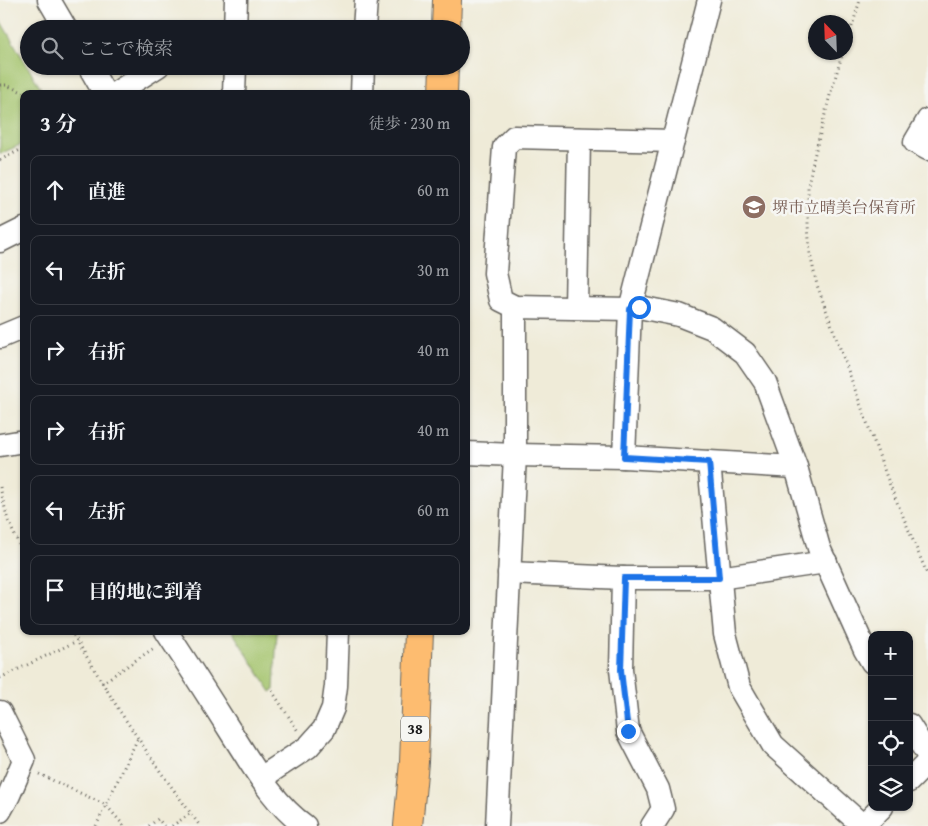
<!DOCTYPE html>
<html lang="ja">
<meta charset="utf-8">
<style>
:root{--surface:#171b24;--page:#242831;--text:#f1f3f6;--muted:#9ea1a6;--line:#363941}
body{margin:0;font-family:"Gentium Book Plus","Noto Serif JP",serif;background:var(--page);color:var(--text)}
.controls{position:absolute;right:15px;bottom:15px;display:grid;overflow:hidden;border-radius:10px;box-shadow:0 1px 4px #0004}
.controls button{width:45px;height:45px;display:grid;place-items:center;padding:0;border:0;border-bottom:1px solid var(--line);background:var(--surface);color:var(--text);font:25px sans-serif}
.compass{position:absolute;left:808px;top:15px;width:45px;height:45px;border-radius:50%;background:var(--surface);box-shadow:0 1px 4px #0004;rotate:337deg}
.stop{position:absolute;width:15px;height:15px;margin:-11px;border:4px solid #1a73e8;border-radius:50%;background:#fff}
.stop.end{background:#1a73e8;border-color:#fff;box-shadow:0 1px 5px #0008}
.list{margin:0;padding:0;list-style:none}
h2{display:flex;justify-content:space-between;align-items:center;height:65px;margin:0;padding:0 20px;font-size:21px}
h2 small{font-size:16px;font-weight:400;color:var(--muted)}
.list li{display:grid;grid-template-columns:32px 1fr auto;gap:15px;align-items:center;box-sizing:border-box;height:70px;margin:0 10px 10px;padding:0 10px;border:1px solid var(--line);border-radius:10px}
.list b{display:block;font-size:19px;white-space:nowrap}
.list em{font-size:16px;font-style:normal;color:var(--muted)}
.icon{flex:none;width:28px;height:28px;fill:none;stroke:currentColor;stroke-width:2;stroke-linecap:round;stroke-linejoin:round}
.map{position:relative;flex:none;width:928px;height:826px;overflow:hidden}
.search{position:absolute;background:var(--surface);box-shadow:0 1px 4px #0004;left:20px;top:20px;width:450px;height:55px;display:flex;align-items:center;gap:12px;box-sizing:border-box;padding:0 18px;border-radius:28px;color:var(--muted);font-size:19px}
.panel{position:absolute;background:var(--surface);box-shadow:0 1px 4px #0004;left:20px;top:90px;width:450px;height:545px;border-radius:10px}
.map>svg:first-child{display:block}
.green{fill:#a3c36b;stroke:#607044}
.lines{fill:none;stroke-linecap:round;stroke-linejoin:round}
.minor-casing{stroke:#66645e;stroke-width:25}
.major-casing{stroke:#66645e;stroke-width:30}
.path{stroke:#66645e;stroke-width:3;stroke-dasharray:1 4;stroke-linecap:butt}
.minor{stroke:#fff;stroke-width:22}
.major{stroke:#fdbc70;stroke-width:28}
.route{stroke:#1a73e8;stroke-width:6}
.labels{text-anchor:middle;stroke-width:5;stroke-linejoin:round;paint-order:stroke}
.shield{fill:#f6f6f2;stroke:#5d5d5c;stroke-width:1}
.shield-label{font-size:15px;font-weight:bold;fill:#1c1c1c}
.education-label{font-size:16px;fill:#785e54;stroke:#f6f6f2;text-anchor:start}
</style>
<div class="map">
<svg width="928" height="826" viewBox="0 0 928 826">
<rect width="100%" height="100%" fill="#f6f6f2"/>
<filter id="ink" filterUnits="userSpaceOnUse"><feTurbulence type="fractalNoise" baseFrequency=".02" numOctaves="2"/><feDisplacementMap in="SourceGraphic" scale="10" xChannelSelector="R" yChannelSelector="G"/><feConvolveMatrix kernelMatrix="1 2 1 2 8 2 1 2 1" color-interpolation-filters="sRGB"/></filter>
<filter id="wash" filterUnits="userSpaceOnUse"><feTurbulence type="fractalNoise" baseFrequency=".0096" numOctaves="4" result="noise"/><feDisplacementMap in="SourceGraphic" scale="20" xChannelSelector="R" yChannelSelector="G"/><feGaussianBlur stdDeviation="1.12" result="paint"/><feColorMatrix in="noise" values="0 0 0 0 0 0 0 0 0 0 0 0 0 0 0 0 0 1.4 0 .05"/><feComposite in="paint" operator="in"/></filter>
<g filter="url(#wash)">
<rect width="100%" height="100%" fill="#efebd8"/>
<g class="green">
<polygon points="0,20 44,94 24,94 24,143 0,154"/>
<polygon points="232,631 277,631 274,690 271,692"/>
</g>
</g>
<g filter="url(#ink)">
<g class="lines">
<g class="minor-casing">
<g id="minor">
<polyline points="49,0 66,29"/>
<polyline points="235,29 236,0"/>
<polyline points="364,29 366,0"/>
<polyline points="89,66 105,94"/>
<polyline points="114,94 158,66"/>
<polyline points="234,94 235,66"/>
<polyline points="362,94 363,66"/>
<polyline points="928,120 915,142 928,149"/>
<polyline points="0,241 24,229"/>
<polyline points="515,307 501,300 495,273 504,147 514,137 673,141"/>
<polyline points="576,308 579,139"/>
<polyline points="0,337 24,327"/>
<polyline points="0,445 24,441"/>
<polyline points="466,453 515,455 624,457 796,467"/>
<polyline points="624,457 630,309 709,0"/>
<polyline points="709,462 725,634 739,687 773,745 863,826"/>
<polyline points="509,573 623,578 719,578 826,562"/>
<polyline points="623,578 621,669 628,731 658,789 663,809 652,826"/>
<path d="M166,631C189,666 212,702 234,737C254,768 274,804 305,826"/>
<polyline points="0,712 24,760 9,795 0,811"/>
<polyline points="909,725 928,755"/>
<polyline points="261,778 308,747 324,729 333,708 336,686 338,631"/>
<polyline points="909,781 928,762"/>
<polyline points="497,826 515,455 515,307 630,309 639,307 679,315 712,328 745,353 765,382 796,467 819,548 865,650 872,662"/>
<polyline points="863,826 882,807"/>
</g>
</g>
<g class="major-casing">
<g id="major">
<polyline points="446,29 447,0"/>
<polyline points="443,94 444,66"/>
<polyline points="408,826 414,762 419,631"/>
</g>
</g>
<g class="path">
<polyline points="846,46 860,0"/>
<polyline points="843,52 830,95 814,157 808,185 808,225 810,254 817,285 889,483 928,576"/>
<polyline points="0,85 6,85 27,94"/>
<polyline points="0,160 24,148"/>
<polyline points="0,487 8,521 24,555"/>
<polyline points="71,631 119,710 160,771 200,826"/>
<polyline points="0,678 77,641"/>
<polyline points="102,683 154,648"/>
<polyline points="272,691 298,731"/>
<polyline points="39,774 106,805 124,826"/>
<polyline points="96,826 138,738"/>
<polyline points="149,826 158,819 164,826"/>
<polyline points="172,826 191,813"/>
</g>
<use href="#minor" class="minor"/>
<use href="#major" class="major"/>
</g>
</g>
<g class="lines" filter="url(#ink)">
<polyline class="route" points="628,731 621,670 624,578 719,578 709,462 624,457 630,309 639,307"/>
</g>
<defs>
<g id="school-disc" transform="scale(1.25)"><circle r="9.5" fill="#8d6e63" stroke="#f6f6f2"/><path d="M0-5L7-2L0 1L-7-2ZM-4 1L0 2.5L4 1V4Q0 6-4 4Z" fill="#fff"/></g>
</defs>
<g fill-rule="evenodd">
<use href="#school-disc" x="754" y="207"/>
</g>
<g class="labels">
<rect class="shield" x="401" y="716.5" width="28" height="25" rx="4"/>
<g class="shield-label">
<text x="415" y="734">38</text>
</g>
<g class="education-label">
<text x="772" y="213">堺市立晴美台保育所</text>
</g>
</g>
</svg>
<div class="controls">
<button>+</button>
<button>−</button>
<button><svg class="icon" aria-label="locate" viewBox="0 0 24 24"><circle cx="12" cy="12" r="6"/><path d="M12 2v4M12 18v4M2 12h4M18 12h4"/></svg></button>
<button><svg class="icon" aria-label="layers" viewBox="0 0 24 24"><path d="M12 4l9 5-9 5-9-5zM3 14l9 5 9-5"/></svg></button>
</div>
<svg class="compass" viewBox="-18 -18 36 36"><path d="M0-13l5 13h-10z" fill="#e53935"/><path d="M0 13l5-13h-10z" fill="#9ea1a6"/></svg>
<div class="stop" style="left:639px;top:307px"></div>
<div class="stop end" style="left:628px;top:731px"></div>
<div class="search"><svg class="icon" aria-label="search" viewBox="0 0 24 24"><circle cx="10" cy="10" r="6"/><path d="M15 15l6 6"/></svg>ここで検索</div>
<section class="panel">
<h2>3 分<small>徒歩 · 230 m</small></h2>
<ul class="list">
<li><svg class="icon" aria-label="ahead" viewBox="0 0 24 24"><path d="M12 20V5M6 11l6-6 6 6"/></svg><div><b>直進</b></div><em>60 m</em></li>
<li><svg class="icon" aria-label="left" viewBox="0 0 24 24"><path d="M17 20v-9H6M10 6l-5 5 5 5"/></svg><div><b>左折</b></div><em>30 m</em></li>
<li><svg class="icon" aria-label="right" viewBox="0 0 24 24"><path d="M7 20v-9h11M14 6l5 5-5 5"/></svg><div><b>右折</b></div><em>40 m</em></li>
<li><svg class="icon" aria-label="right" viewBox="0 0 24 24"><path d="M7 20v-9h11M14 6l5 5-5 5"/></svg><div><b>右折</b></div><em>40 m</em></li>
<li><svg class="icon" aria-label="left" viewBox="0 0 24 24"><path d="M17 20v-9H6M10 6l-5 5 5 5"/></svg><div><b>左折</b></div><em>60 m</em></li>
<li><svg class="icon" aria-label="arrive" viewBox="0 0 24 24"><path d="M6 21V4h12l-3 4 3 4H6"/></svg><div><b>目的地に到着</b></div></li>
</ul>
</section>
</div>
